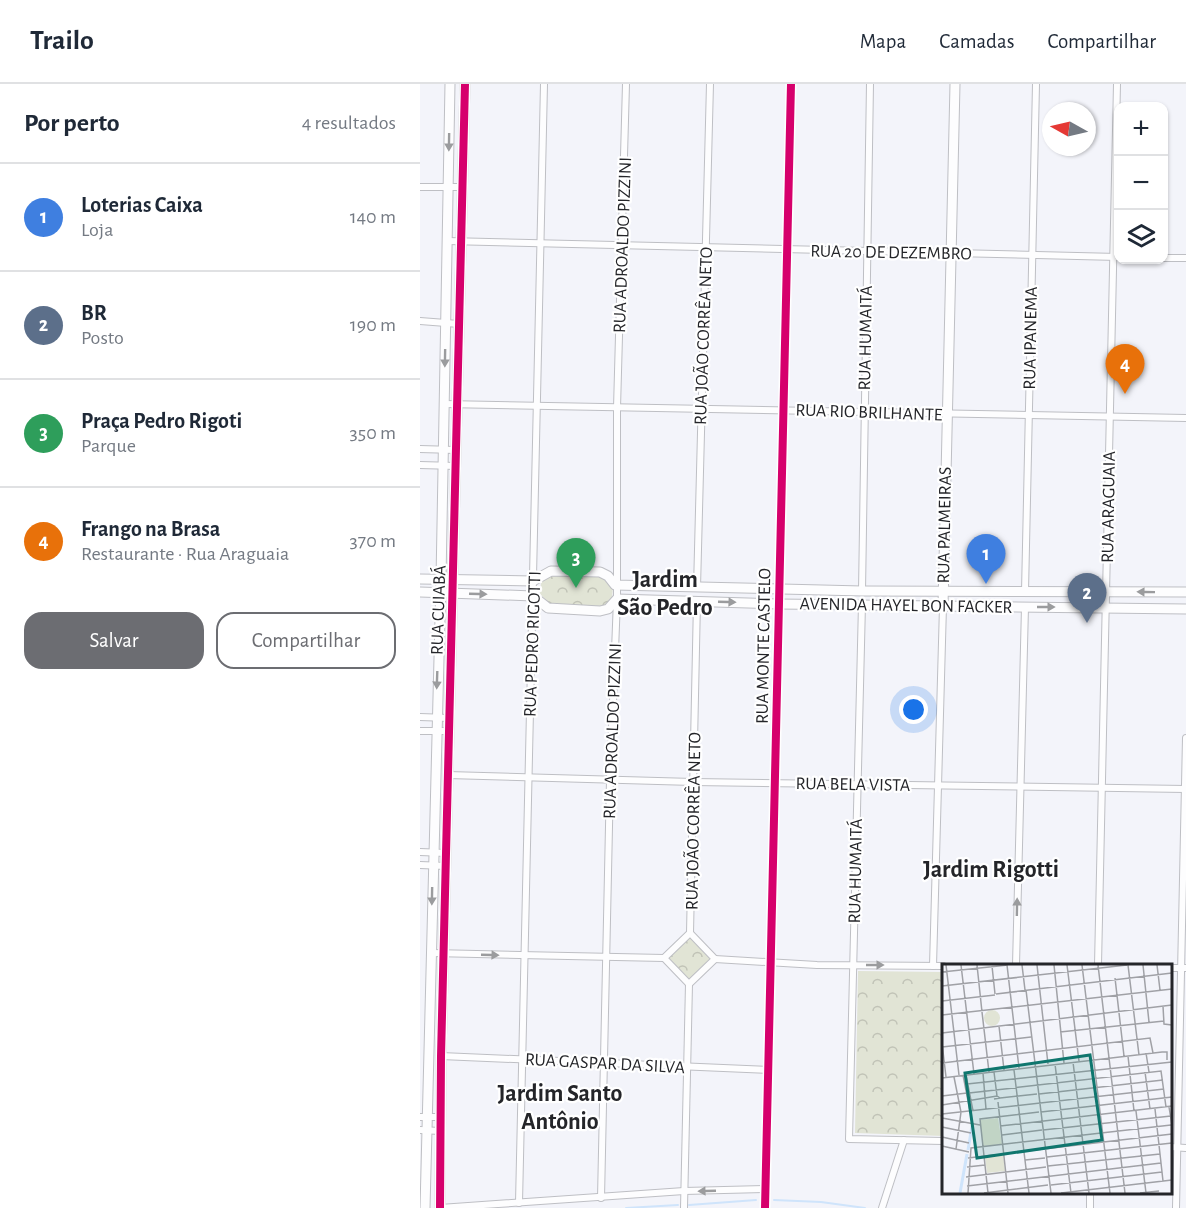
<!DOCTYPE html>
<html lang="pt">
<meta charset="utf-8">
<style>
:root{--surface:#fff;--page:#f6f6f7;--text:#1f2937;--muted:#747a83;--line:#e0e1e3;--accent:#6c6d72}
body{margin:0;font-family:"Alegreya Sans",sans-serif;background:var(--page);color:var(--text)}
.controls{position:absolute;right:18px;top:18px;display:grid;overflow:hidden;border-radius:12px;box-shadow:0 2px 4px #0004}
.controls button{width:54px;height:54px;display:grid;place-items:center;padding:0;border:0;border-bottom:2px solid var(--line);background:var(--surface);color:var(--text);font:30px sans-serif}
.compass{position:absolute;left:622px;top:18px;width:54px;height:54px;border-radius:50%;background:var(--surface);box-shadow:0 2px 4px #0004;rotate:278deg}
.you{position:absolute;left:494px;top:626px;width:21px;height:21px;margin:-15px;border:4px solid #fff;border-radius:50%;background:#1a73e8;box-shadow:0 0 0 9px #1a73e833}
.badge{display:grid;place-items:center;width:39px;height:39px;border-radius:50%;background:var(--accent);color:#fff;font-size:20px;font-weight:700}
.pin{position:absolute;translate:-50% -50px;filter:drop-shadow(0 2px 3px #0008)}
.pin::after{content:'';position:absolute;top:32px;width:21px;height:18px;background:inherit;clip-path:polygon(0 0,100% 0,50% 100%)}
.list{margin:0;padding:0;list-style:none}
h2{display:flex;justify-content:space-between;align-items:center;height:78px;margin:0;padding:0 24px;font-size:26px}
h2 small{font-size:20px;font-weight:400;color:var(--muted)}
.list li{display:grid;grid-template-columns:39px 1fr auto;gap:18px;align-items:center;box-sizing:border-box;height:108px;padding:0 24px;border-top:2px solid var(--line)}
.list b{display:block;font-size:22px;white-space:nowrap}
.list p{margin:0;font-size:20px;white-space:nowrap;color:var(--muted)}
.list em{font-size:20px;font-style:normal;color:var(--muted)}
.actions{display:flex;gap:12px;padding:18px 24px}
.actions a{flex:1;padding:14px 0;border:2px solid var(--accent);border-radius:18px;text-align:center;font-size:21px;color:var(--accent)}
.actions .main{background:var(--accent);color:#fff}
.icon{flex:none;width:33px;height:33px;fill:none;stroke:currentColor;stroke-width:2;stroke-linecap:round;stroke-linejoin:round}
.map{position:relative;flex:none;width:766px;height:1124px;overflow:hidden}
header{display:flex;align-items:center;gap:36px;box-sizing:border-box;height:84px;padding:0 30px;background:var(--surface);border-bottom:2px solid var(--line)}
header strong{font-size:28px}
nav{display:flex;gap:33px;margin-inline-start:auto;font-size:21px}
main{display:flex}
aside{flex:1;background:var(--surface)}
.map>svg:first-child{display:block}
.park{fill:url(#park-crowns)}
.lines{fill:none;stroke-linecap:round;stroke-linejoin:round}
.stream{stroke:#cfe4fb;stroke-width:2}
.street-casing{stroke:#bebfc4;stroke-width:8}
.secondary-casing{stroke:#bebfc4;stroke-width:11}
.street{stroke:#fdfdfe;stroke-width:6}
.secondary{stroke:#fdfdfe;stroke-width:9}
.cycleway-casing{stroke:#fff;stroke-width:11}
.cycleway{stroke:#d6006c;stroke-width:8}
.oneway{fill:#9b9c9e}
.labels{text-anchor:middle;stroke-width:4.5;stroke-linejoin:round;paint-order:stroke}
.street-label{font-size:18px;fill:#242529;stroke:#fff}
.district-label{font-size:24px;font-weight:bold;fill:#242529;stroke:#fff}
.inset-river{fill:none;stroke:#cfe4fb;stroke-width:3}
.inset-road{fill:none;stroke:#a0a1a6;stroke-width:1.5}
.view{fill:#0f766e;fill-opacity:0.15;stroke:#0f766e;stroke-width:3}
.inset-edge{fill:none;stroke:#242529;stroke-width:3}
</style>
<header>
<strong>Trailo</strong>
<nav><a>Mapa</a><a>Camadas</a><a>Compartilhar</a></nav>
</header>
<main>
<aside>
<h2>Por perto<small>4 resultados</small></h2>
<ul class="list">
<li><span class="badge" style="background:#3f7fe0">1</span><div><b>Loterias Caixa</b><p>Loja</p></div><em>140 m</em></li>
<li><span class="badge" style="background:#5c6f8a">2</span><div><b>BR</b><p>Posto</p></div><em>190 m</em></li>
<li><span class="badge" style="background:#2e9e5b">3</span><div><b>Praça Pedro Rigoti</b><p>Parque</p></div><em>350 m</em></li>
<li><span class="badge" style="background:#e8710a">4</span><div><b>Frango na Brasa</b><p>Restaurante · Rua Araguaia</p></div><em>370 m</em></li>
</ul>
<div class="actions"><a class="main">Salvar</a><a>Compartilhar</a></div>
</aside>
<div class="map">
<svg width="766" height="1124" viewBox="0 0 766 1124">
<defs>
<pattern id="park-crowns" width="20" height="18" patternUnits="userSpaceOnUse" patternTransform="scale(1.5)"><rect width="20" height="18" fill="#e1e4d5"/><path d="M2 6a3 3 0 1 1 6 0M12 15a3 3 0 1 1 6 0" fill="none" stroke="#c1c3b7"/></pattern>
</defs>
<rect width="100%" height="100%" fill="#f3f4fa"/>
<g class="park">
<polygon points="130,488 181,491 193,502 192,515 182,523 132,522 120,510 121,498"/>
<polygon points="270,852 293,876 270,898 247,874"/>
<polygon points="438,887 523,888 523,1052 435,1049"/>
</g>
<g class="lines">
<g class="stream">
<polyline points="354,1116 401,1118 445,1124"/>
<polyline points="269,1121 336,1116"/>
<polyline points="206,1124 258,1121"/>
</g>
<g class="street-casing">
<g id="street">
<polyline points="0,103 41,103"/>
<polyline points="27,157 698,173"/>
<polyline points="744,174 766,174"/>
<polyline points="0,237 39,240"/>
<polyline points="24,320 766,334"/>
<polyline points="0,365 35,366"/>
<polyline points="0,381 36,382"/>
<polyline points="277,504 290,0"/>
<polyline points="442,507 450,0"/>
<polyline points="605,508 616,0"/>
<polyline points="442,520 429,1055 523,1057"/>
<polyline points="0,633 29,634"/>
<polyline points="0,647 29,647"/>
<polyline points="28,691 273,698 766,705"/>
<polyline points="0,768 26,769"/>
<polyline points="0,781 26,782"/>
<polyline points="270,849 277,517"/>
<polygon points="270,849 295,875 269,900 244,874"/>
<polyline points="12,869 244,874"/>
<polyline points="295,875 397,881 523,882"/>
<polyline points="596,881 605,523"/>
<polyline points="678,881 697,0"/>
<polyline points="513,882 523,522"/>
<polyline points="750,884 766,884"/>
<polyline points="21,972 348,986"/>
<polyline points="0,1033 20,1033"/>
<polyline points="0,1046 20,1047"/>
<polyline points="750,1063 766,1064"/>
<polyline points="181,1114 190,696 197,515 197,324 206,0"/>
<polyline points="99,1119 124,0"/>
<polyline points="20,1124 264,1107 346,1105"/>
<polyline points="264,1124 269,900"/>
<polyline points="345,1124 371,0"/>
<polyline points="462,1124 484,1056"/>
<polyline points="670,1124 670,1108"/>
<polyline points="756,1124 766,654"/>
</g>
</g>
<g class="secondary-casing">
<g id="secondary">
<polyline points="0,495 113,497 131,487 180,488 188,492 195,501 442,507 766,508"/>
<polyline points="0,508 113,512 128,524 180,527 188,525 197,515 359,520 766,525"/>
<polyline points="523,522 535,0"/>
<polyline points="5,1124 21,496 30,0"/>
<polyline points="20,1124 21,972 45,0"/>
</g>
</g>
<use href="#street" class="street"/>
<use href="#secondary" class="secondary"/>
<g class="cycleway-casing">
<g id="cycleway">
<polyline points="20,1124 21,972 45,0"/>
<polyline points="345,1124 371,0"/>
</g>
</g>
<use href="#cycleway" class="cycleway"/>
</g>
<defs><path id="oneway-solid" d="M-6-.8H1V-3.2L6.5 0L1 3.2V.8H-6Z" transform="scale(1.5)"/></defs>
<g class="oneway">
<use href="#oneway-solid" transform="translate(29 58) rotate(91)"/>
<use href="#oneway-solid" transform="translate(25 274) rotate(91)"/>
<use href="#oneway-solid" transform="translate(726 508) rotate(-179)"/>
<use href="#oneway-solid" transform="translate(58 510) rotate(2)"/>
<use href="#oneway-solid" transform="translate(307 518) rotate(2)"/>
<use href="#oneway-solid" transform="translate(626 523)"/>
<use href="#oneway-solid" transform="translate(17 596) rotate(92)"/>
<use href="#oneway-solid" transform="translate(12 812) rotate(91)"/>
<use href="#oneway-solid" transform="translate(597 823) rotate(-89)"/>
<use href="#oneway-solid" transform="translate(70 871) rotate(2)"/>
<use href="#oneway-solid" transform="translate(455 881)"/>
<use href="#oneway-solid" transform="translate(287 1107) rotate(178)"/>
</g>
<g class="labels">
<g class="street-label">
<text transform="translate(202 161) rotate(-88)" y="6">RUA ADROALDO PIZZINI</text>
<text transform="translate(471 168) rotate(1)" y="6">RUA 20 DE DEZEMBRO</text>
<text transform="translate(283 252) rotate(-88)" y="6">RUA JOÃO CORRÊA NETO</text>
<text transform="translate(445 254) rotate(-89)" y="6">RUA HUMAITÁ</text>
<text transform="translate(610 254) rotate(-89)" y="6">RUA IPANEMA</text>
<text transform="translate(449 328) rotate(2)" y="6">RUA RIO BRILHANTE</text>
<text transform="translate(688 423) rotate(-89)" y="6">RUA ARAGUAIA</text>
<text transform="translate(524 441) rotate(-89)" y="6">RUA PALMEIRAS</text>
<text transform="translate(486 521) rotate(1)" y="6">AVENIDA HAYEL BON FACKER</text>
<text transform="translate(18 526) rotate(-88)" y="6">RUA CUIABÁ</text>
<text transform="translate(112 560) rotate(-88)" y="6">RUA PEDRO RIGOTTI</text>
<text transform="translate(343 562) rotate(-89)" y="6">RUA MONTE CASTELO</text>
<text transform="translate(192 647) rotate(-88)" y="6">RUA ADROALDO PIZZINI</text>
<text transform="translate(433 700) rotate(1)" y="6">RUA BELA VISTA</text>
<text transform="translate(273 737) rotate(-89)" y="6">RUA JOÃO CORRÊA NETO</text>
<text transform="translate(435 787) rotate(-89)" y="6">RUA HUMAITÁ</text>
<text transform="translate(185 979) rotate(3)" y="6">RUA GASPAR DA SILVA</text>
</g>
<g class="district-label">
<text x="245" y="503">Jardim<tspan x="245" dy="28">São Pedro</tspan></text>
<text x="571" y="793">Jardim Rigotti</text>
<text x="140" y="1017">Jardim Santo<tspan x="140" dy="28">Antônio</tspan></text>
</g>
</g>
<g transform="translate(522 880)">
<rect width="230" height="230" fill="#f3f4fa"/>
<path d="M42 54a8 8 0 1 1 16 0a8 8 0 1 1-16 0ZM56,154L60,180L41,182L38,156Z" fill="#e1e4d5"/>
<path d="M61,190L63,207L45,209L43,193Z" fill="#e1e4d5"/>
<path class="inset-river" d="M26,186L30,162M18,229L25,190"/>
<path class="inset-road" d="M4,1L17,111M19,1L32,110M35,1L40,48M65,1L77,104M80,1L83,26M95,1L106,100M112,1L122,99M125,1L137,97M140,1L168,229M156,1L183,229M186,1L197,91M201,1L207,58M215,1L218,26M50,2L53,30M0,8L66,1M173,14L182,92M0,22L185,1M84,26L109,229M54,30L230,9M0,37L53,31M221,42L222,60L230,61M40,48L47,108M0,51L230,25M57,62L62,106M118,68L222,57M0,69L230,41M0,79L4,113M0,83L89,73M204,89L207,108M186,92L192,147M131,98L147,229M0,99L208,74L211,89M113,100L129,229M72,106L87,229M52,108L55,132M203,108L208,145M41,109L44,145M21,111L28,147M24,111L31,147M12,113L19,148L14,185M0,114L220,88H225V96M25,120L230,98M27,129L219,107L224,143M97,130L221,116M0,132L25,129M58,134L95,130M56,138L66,229M0,141L55,132L58,134L52,135M227,143L230,161M213,145L221,217M194,147L204,229M99,148L230,133M0,150L222,125M0,154L38,161M58,162L230,142M0,163L29,169M101,166L229,152M60,171L100,166M0,173L27,179M0,182L27,188M105,193L230,179M26,194L230,170M83,196L103,194M106,202L218,190M25,203L43,201M24,213L104,203M109,221L220,208M25,222L219,199M26,229L29,184L229,161M42,229L106,221M46,229L38,155L97,148M119,229L230,216M198,229L217,227"/>
<path class="view" d="M148,91L160,176L35,194L23,109Z"/>
<rect width="230" height="230" class="inset-edge"/>
</g>
</svg>
<div class="controls">
<button>+</button>
<button>−</button>
<button><svg class="icon" aria-label="layers" viewBox="0 0 24 24"><path d="M12 4l9 5-9 5-9-5zM3 14l9 5 9-5"/></svg></button>
</div>
<svg class="compass" viewBox="-18 -18 36 36"><path d="M0-13l5 13h-10z" fill="#e53935"/><path d="M0 13l5-13h-10z" fill="#747a83"/></svg>
<div class="you"></div>
<div class="pin badge" style="left:566px;top:500px;background:#3f7fe0">1</div>
<div class="pin badge" style="left:667px;top:539px;background:#5c6f8a">2</div>
<div class="pin badge" style="left:156px;top:504px;background:#2e9e5b">3</div>
<div class="pin badge" style="left:705px;top:310px;background:#e8710a">4</div>
</div>
</main>
